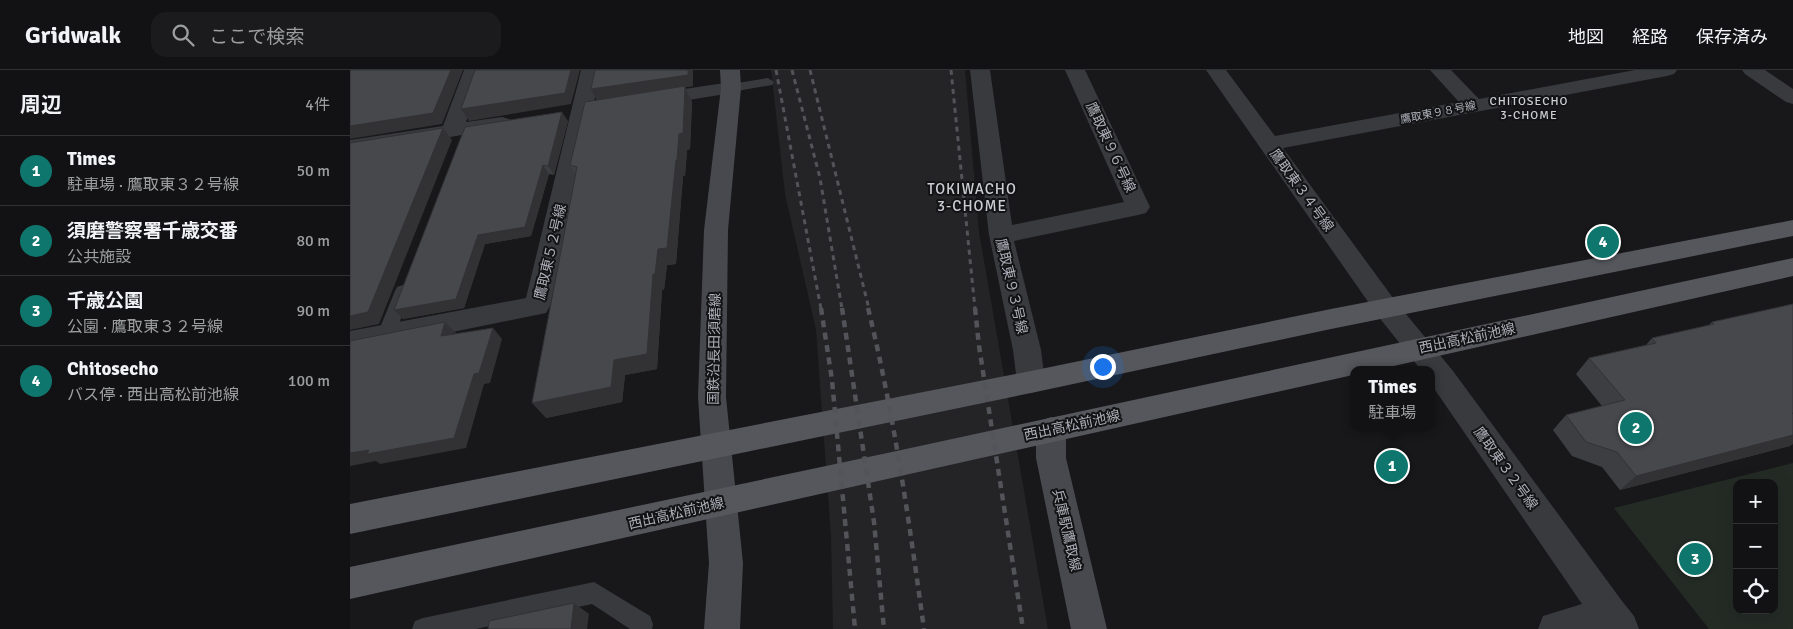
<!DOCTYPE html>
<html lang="ja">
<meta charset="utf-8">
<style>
:root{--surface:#121214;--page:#1b1b1d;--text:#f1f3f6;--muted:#9c9ea0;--line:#313234;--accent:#0f766e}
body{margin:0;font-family:Signika,"Noto Sans JP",sans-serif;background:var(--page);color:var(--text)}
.controls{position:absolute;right:15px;bottom:15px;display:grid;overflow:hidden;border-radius:10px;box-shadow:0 5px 20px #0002}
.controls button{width:45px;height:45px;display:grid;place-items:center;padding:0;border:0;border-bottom:1px solid var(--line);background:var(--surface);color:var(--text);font:25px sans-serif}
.you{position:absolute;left:752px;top:296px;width:18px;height:18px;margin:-12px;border:4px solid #fff;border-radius:50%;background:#1a73e8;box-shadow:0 0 0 8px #1a73e833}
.badge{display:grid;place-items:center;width:32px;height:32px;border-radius:50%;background:var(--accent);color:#fff;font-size:16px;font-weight:700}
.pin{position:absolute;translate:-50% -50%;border:2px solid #fff;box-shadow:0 1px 5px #0006}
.popup{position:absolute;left:1000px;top:296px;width:85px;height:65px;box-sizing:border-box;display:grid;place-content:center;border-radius:10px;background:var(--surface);filter:drop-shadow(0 1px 4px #0005);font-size:16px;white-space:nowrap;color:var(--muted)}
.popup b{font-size:19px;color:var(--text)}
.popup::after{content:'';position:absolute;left:50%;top:100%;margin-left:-10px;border:10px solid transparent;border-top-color:var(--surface)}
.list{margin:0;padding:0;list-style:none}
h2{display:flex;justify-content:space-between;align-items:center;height:65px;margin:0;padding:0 20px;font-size:21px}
h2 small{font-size:16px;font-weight:400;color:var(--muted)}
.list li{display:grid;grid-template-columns:32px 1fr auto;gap:15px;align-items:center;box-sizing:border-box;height:70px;padding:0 20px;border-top:1px solid var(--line)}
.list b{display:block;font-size:19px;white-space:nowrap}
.list p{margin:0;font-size:16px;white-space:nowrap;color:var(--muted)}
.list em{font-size:16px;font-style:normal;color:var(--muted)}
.icon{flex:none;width:28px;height:28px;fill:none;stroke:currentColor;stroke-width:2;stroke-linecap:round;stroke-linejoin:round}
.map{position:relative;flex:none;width:1443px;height:559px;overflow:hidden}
header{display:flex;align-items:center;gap:30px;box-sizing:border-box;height:70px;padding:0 25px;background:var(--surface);border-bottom:1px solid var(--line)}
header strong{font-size:24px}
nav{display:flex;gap:28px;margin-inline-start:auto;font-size:18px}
.search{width:350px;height:45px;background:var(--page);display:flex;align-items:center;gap:12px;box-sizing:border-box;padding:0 18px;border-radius:15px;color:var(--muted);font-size:19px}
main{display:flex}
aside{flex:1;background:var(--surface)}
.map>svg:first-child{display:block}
.built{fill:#242426}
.green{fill:#242b25;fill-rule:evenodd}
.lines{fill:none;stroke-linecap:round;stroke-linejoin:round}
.lane{fill:#393a3e;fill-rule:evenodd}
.street{fill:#393a3e;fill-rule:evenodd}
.secondary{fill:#48494e;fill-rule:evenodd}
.primary{fill:#56575d;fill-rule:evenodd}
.rail-far1{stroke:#535459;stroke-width:3;stroke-dasharray:5 4.5;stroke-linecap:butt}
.rail{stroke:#535459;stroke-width:4.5;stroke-dasharray:7 5.5;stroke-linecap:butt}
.wall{fill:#3d3e41}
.shaded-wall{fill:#323235}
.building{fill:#47484c;stroke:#323235}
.labels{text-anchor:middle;stroke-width:4;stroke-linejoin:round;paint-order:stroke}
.far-street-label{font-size:11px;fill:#acafb8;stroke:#131315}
.far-neighbourhood-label{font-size:12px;letter-spacing:1px;fill:#ccced4;stroke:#131315}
.street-label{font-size:14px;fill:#acafb8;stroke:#131315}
.neighbourhood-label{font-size:15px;letter-spacing:1px;fill:#ccced4;stroke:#131315}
</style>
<header>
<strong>Gridwalk</strong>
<div class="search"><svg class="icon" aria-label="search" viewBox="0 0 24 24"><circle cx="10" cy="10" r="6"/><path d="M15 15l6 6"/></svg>ここで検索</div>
<nav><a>地図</a><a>経路</a><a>保存済み</a></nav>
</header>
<main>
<aside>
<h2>周辺<small>4件</small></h2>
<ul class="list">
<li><span class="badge">1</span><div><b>Times</b><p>駐車場 · 鷹取東３２号線</p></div><em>50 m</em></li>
<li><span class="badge">2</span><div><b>須磨警察署千歳交番</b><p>公共施設</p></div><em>80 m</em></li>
<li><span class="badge">3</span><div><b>千歳公園</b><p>公園 · 鷹取東３２号線</p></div><em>90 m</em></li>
<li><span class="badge">4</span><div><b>Chitosecho</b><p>バス停 · 西出高松前池線</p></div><em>100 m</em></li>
</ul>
</aside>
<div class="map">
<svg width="1443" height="559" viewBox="0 0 1443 559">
<rect width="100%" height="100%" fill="#18181a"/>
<polygon class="built" points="421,0 615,0 629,162 698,559 483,559 481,466 466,260 435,124"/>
<path class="green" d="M1443,393V559H1359L1264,438ZM1387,413H1424V540H1387Z"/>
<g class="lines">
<g class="lane">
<polygon points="418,8 424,12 422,15 381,22 375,18 381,14"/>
<polygon points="53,215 59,217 61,221 45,265 42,270 36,272 30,270 27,265 45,221 47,217"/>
<polygon points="244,512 300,546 303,554 302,559 280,559 242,534 126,559 62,559 65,551 73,548"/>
</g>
<g class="street">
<polygon points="114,0 134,0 116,52 152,47 159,49 163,53 159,57 0,84 0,70 93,56"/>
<polygon points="231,0 251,0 200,236 196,243 0,283 0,261 176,228"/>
<polygon points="620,0 640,0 662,155 774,132 715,0 735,0 800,137 796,143 788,145 664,171 691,280 695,312 691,320 681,323 671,320 667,312 663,280 639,165"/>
<polygon points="856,0 876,0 925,66 1109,32 1080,0 1101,0 1129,29 1285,0 1327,0 1324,4 1317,6 933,78 1046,232 1103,301 1272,531 1284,546 1289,559 1188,559 1193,546 1232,534 1081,314 1081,300 1071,300 1028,246"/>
<polygon points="1392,0 1415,0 1443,19 1443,34 1436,32 1395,4"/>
<polygon points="381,12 388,14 391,18 388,22 301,36 294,34 291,30 294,26 301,24"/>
</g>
<g class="secondary">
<polygon points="370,0 390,0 391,18 378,160 376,327 393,493 390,559 354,559 359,493 348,327 354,160 371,18"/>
<polygon points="701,347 712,351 716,360 716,388 757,559 721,559 686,388 686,360 690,351"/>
</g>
<g class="primary">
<polygon points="1443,150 1443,166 981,259 681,323 0,464 0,434 681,301 981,239"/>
<polygon points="1443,188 1443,206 1026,300 1003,300 1003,305 0,529 0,497 542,382"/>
</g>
<g class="rail-far1">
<polyline points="426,0 471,239"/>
<polyline points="442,0 470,108 492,239"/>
<polyline points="460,0 519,239"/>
<polyline points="601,0 625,239"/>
</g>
<g class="rail">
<polyline points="471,238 482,310 505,559"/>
<polyline points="492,238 524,452 534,559"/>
<path d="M518,238C544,344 559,451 574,559"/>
<polyline points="625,238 629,276 673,559"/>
</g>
</g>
<g class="wall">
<polygon points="245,0 343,0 343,16 335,17 342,32 340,79 337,80 335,106 333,106 326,194 317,195 314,220 312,220 307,299 275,305 272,332 196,348 225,104 220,95 247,30 241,19"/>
<polygon points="218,51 204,105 199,104 181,166 135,174 114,238 53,249 44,240"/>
<polygon points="1443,234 1440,376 1270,420 1252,397 1222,386 1203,360 1216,345 1252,336 1226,304 1239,288 1296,275 1302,268 1358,256 1362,252"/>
</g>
<g class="shaded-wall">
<polygon points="101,0 113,0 92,54 0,69 0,56"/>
<polygon points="221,0 230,0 221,34 119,51 111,39"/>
<polygon points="338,0 343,0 343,16 335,17 342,32 340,79 337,80 335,106 333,106 326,194 317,195 314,220 312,220 307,299 275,305 272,332 196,348 182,333 247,31 241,19"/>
<polygon points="212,42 218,51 204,105 198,96"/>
<polygon points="93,58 102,70 29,254 0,260 0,246"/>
<polygon points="193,95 199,104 181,166 135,174 114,238 53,249 44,240 128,165"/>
<polygon points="95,252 106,263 91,266"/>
<polygon points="143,258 152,269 140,313 134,314 116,378 30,394 26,391 0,396 0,383 124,304"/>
<polygon points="1443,365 1443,374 1440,376 1270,420 1286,406"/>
<polygon points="224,533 239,544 237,559 221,559"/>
</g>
<g class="building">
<polygon points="0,0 101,0 83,43 0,56"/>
<polygon points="125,0 221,0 215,23 111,39"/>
<polygon points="245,0 338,0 338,5 241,19"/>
<polygon points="335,16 333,63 329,64 327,90 326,90 317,178 308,179 305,204 303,204 297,284 264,290 261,317 182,333 227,97 220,95 235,32"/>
<polygon points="212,42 198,96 193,95 175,157 128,165 106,229 44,240 115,57"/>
<polygon points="93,58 18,242 0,246 0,73"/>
<polygon points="1443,234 1443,343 1442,343 1443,344 1443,365 1286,406 1267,382 1236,372 1216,345 1275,330 1239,288 1306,273 1302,268 1364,254 1362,252"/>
<polygon points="95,252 91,266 143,258 129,303 124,304 104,368 17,384 19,380 0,383 0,271"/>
<polygon points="224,533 221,559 138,559 139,551"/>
</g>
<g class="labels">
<g class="far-street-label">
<text transform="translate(1088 42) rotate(-11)" y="4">鷹取東９８号線</text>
</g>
<g class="far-neighbourhood-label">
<text x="1179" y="35">CHITOSECHO<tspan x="1179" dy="14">3-CHOME</tspan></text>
</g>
<g class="street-label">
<text transform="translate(761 77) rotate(65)" y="5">鷹取東９６号線</text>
<text transform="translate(952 120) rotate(54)" y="5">鷹取東３４号線</text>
<text transform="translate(200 182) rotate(-77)" y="5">鷹取東５２号線</text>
<text transform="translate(662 216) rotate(77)" y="5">鷹取東９３号線</text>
<text transform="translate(1117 268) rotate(-12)" y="5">西出高松前池線</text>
<text transform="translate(364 279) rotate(-89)" y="5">国鉄沿長田須磨線</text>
<text transform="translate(722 355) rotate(-12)" y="5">西出高松前池線</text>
<text transform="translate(1156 398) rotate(54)" y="5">鷹取東３２号線</text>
<text transform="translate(326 443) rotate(-13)" y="5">西出高松前池線</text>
<text transform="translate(717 460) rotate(77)" y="5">兵庫駅鷹取線</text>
</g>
<g class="neighbourhood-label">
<text x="622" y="124">TOKIWACHO<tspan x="622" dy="17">3-CHOME</tspan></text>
</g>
</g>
</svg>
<div class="controls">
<button>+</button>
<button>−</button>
<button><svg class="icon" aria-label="locate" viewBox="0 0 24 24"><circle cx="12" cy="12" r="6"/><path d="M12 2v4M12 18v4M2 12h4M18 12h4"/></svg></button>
</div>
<div class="you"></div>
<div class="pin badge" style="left:1042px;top:396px">1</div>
<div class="popup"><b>Times</b>駐車場</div>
<div class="pin badge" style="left:1286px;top:358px">2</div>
<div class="pin badge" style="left:1345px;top:489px">3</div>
<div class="pin badge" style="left:1253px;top:172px">4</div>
</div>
</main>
